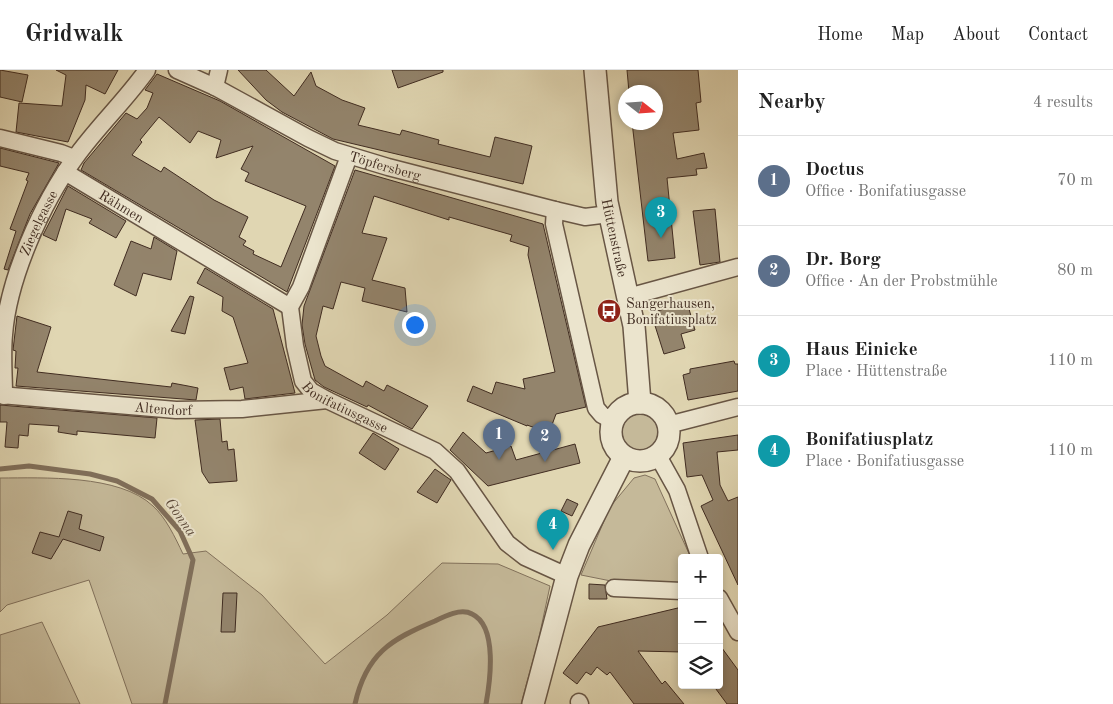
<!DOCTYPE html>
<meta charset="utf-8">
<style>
:root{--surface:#fff;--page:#f6f6f6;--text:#222;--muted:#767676;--line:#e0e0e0;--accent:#7c3aed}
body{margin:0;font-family:"Old Standard TT",serif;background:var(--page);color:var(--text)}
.controls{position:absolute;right:15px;bottom:15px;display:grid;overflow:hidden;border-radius:5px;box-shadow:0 2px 8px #0003}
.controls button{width:45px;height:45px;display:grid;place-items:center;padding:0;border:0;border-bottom:1px solid var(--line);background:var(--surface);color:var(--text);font:25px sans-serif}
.compass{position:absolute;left:618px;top:15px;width:45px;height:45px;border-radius:50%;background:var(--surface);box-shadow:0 2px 8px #0003;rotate:107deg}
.you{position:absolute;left:414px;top:254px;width:18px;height:18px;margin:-12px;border:4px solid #fff;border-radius:50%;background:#1a73e8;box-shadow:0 0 0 8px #1a73e833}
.badge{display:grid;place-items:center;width:32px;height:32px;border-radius:50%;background:var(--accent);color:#fff;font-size:16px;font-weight:700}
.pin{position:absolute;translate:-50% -41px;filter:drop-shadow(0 1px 2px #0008)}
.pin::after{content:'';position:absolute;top:26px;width:18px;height:15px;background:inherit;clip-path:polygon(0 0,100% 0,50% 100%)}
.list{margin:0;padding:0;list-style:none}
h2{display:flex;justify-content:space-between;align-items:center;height:65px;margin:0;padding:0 20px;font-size:21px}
h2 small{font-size:16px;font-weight:400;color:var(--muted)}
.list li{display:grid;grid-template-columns:32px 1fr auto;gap:15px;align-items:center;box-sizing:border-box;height:90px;padding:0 20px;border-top:1px solid var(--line)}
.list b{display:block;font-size:19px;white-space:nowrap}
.list p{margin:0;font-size:16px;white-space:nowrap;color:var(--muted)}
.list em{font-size:16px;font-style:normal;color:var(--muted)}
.icon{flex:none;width:28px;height:28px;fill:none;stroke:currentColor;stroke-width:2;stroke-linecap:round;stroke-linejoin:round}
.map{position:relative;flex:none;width:738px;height:634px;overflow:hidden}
header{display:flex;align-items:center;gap:30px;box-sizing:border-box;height:70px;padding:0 25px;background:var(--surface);border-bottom:1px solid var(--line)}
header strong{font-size:24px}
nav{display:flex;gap:28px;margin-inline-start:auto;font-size:18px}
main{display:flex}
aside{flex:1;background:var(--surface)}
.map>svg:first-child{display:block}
.green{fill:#c5b999;stroke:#82725d}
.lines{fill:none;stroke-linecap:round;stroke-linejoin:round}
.stream{stroke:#806f5b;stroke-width:5}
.building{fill:#93846c;stroke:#402c21;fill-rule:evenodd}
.minor-casing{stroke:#685645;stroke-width:19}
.tertiary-casing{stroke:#685645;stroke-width:24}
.minor{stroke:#ebe4cd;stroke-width:16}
.tertiary{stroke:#ebe4cd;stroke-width:21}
.labels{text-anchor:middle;stroke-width:4;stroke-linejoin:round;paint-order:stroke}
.street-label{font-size:14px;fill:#402c21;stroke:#ebe4cd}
.poi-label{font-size:14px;fill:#402c21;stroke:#ebe4cd;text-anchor:start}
.water-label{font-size:15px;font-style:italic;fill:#5a4839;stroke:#ebe4cd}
</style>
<header>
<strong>Gridwalk</strong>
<nav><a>Home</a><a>Map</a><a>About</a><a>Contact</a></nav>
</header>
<main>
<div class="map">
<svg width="738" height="634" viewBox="0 0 738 634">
<rect width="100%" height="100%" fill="#e0d6b2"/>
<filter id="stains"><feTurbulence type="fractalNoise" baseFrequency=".004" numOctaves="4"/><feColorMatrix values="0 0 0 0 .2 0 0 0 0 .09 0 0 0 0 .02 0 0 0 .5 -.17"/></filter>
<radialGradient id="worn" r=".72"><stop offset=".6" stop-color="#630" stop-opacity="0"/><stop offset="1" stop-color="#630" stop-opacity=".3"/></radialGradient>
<g class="green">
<circle cx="640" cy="362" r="18"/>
<polygon points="645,405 655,409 691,488 682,488 682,516 611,511 581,505 610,437 634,408"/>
<path d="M0,408C43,408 119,404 153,436C166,448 175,467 183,484L206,481L262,525L325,594L387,545L442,493L498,494L550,516L538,572L521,634H132L89,510L7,535L0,542Z"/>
<polygon points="42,552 80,634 0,634 0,565"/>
</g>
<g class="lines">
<g class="stream">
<polyline points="0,399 29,396 90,404 117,411 152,429 180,461 193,490 165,634"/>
<path d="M355,634C366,584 391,569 435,551C445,546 461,538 472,544C498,556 490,612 486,634"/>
</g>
</g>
<g class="building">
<polygon points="0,0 28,5 22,32 0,27"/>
<polygon points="56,0 118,0 105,24 86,15 85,30 68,72 16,62 19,33 62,36 66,5"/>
<polygon points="238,0 266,0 294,26 311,2 316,16 342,30 365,38 358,55 400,65 402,60 439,70 438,74 490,87 495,67 532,76 523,114 333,69 282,42 266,30"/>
<polygon points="392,0 443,0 443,2 398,18"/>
<polygon points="627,0 698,0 701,32 696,33 699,60 673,63 677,89 704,83 707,98 696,99 697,105 667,108 675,188 648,191 632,52 656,52 656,22 629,22"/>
<path d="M157,4L220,31L335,96L287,222L81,100L84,93L126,43L137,49L147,38L153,23L145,20ZM159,47L190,73L198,61L221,70L216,88L253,76L241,99L249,103L245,111L306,136L281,197L253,184L254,181L243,175L246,171L239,167L248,147L214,130L164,97L161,102L132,85L142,72L140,70Z"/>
<polygon points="0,78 59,93 30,144 8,200 4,199 16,161 10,159 28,111 26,110 29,103 0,96"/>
<polygon points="355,100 543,154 586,337 556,344 549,363 527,355 527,356 467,331 473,316 492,324 496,312 525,319 523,309 555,302 528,185 529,177 510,171 512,165 449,147 449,150 374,126 362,163 387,168 372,210 405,218 407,242 362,231 365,218 341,212 333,239 323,236 316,266 321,286 325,296 363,317 366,311 384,321 387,315 428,336 412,359 368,335 367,337 324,317 315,310 305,274 302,255 304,236"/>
<polygon points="68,116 126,151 116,168 89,153 92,149 66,139 56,171 43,165"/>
<polygon points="715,139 720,192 700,195 693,141"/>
<polygon points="154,167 177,181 171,210 143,203 136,226 114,215 131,171 151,179"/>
<polygon points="205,198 273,239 295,323 245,329 243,317 230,320 224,298 248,293 233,247 222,241 223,227 197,213"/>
<polygon points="190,226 194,227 185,264 171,261"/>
<polygon points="687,232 695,260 681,264 685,278 664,284 651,243"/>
<polygon points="17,246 51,257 37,302 171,317 172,313 188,316 198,318 196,330 16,316 18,298 15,298 16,281 13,280"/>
<polygon points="734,291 735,294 738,294 738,321 688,330 683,305 690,303 690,299"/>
<polygon points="0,335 157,348 155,368 77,361 77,365 58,362 59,356 29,354 28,366 19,365 18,378 5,377 7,352 0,352"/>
<polygon points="220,349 222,372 227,371 228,380 234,379 237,411 209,413 202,402 195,350"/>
<polygon points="463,362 486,383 511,376 516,390 575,374 580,393 488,416 450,380"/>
<polygon points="373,363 399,379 385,400 359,383"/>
<polygon points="738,365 738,380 717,382 720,415 728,431 738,427 738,515 701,436 713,430 702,405 687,407 683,373"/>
<polygon points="435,399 451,410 437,433 417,422"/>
<polygon points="567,429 578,434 572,446 561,441"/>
<polygon points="68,441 82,445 79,459 104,467 100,481 63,469 51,489 32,483 40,462 59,467"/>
<polygon points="589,514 605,515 607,529 589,529"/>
<polygon points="223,523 237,523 235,562 221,562"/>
<polygon points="682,537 682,582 638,581 662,614 665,611 684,634 634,634 610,602 607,605 597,597 591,605 586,602 577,614 563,603 598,557"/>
<polygon points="719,574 738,600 738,634 727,634 713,615 719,615"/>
</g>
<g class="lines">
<g class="minor-casing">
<g id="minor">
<path id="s1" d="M177,0L215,17L308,68L335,81L388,97L555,140L585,147L609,144"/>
<polyline points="215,17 219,0"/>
<polyline points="0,68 61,83 74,88"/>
<path id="s2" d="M349,86L301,217L290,237L295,276L303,311L311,321L327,330L435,381L457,401L507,473L525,487L567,506"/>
<path id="s3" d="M65,102L290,237"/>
<polyline points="555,140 554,154 596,338 602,345 613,351"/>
<polyline points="628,227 738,197"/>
<path id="s4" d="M0,325L176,340L242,339L327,330"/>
<path id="s5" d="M4,326C4,306 2,285 4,265C8,209 42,133 75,88C97,57 125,31 147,0"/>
<polyline points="668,355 738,337"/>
<polyline points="658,386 677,420 700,488"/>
<polyline points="614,518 682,521"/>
<polyline points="719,528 738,562"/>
<polyline points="579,632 580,634"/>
</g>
</g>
<g class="tertiary-casing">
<g id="tertiary">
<path id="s6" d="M595,0L607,132L634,256L640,333"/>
<circle cx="640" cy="362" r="29"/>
<polyline points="533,634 567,506 579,475 624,387"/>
</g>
</g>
<use href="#minor" class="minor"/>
<use href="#tertiary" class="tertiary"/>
</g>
<defs>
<g id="bus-disc" transform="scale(1.25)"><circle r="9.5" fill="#8f2418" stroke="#ebe4cd"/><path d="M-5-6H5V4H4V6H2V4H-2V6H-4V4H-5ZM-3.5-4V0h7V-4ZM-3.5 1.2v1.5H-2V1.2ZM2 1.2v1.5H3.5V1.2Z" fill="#fff"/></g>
</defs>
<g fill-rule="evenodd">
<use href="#bus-disc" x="609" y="241"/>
</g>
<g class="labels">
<g class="street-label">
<text dy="5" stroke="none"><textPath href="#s1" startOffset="230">Töpfersberg</textPath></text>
<text dy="5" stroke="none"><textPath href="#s3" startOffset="66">Rähmen</textPath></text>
<text dy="5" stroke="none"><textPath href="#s5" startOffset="179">Ziegelgasse</textPath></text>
<text dy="5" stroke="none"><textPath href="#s6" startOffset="169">Hüttenstraße</textPath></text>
<text dy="5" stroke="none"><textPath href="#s2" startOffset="288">Bonifatiusgasse</textPath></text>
<text dy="5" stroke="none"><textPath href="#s4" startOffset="164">Altendorf</textPath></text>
</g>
<g class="poi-label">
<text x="626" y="238">Sangerhausen,<tspan x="626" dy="16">Bonifatiusplatz</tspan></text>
</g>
<g class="water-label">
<text transform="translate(181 447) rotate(55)" y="5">Gonna</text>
</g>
</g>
<rect width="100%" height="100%" filter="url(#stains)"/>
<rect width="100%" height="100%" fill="url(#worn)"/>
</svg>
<div class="controls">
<button>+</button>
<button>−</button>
<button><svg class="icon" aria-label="layers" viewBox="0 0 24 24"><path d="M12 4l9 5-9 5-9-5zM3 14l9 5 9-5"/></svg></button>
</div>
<svg class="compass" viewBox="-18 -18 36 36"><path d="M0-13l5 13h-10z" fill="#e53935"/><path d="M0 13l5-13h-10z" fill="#767676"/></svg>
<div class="you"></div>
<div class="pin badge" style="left:499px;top:390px;background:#5c6f8a">1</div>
<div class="pin badge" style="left:545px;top:392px;background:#5c6f8a">2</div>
<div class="pin badge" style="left:661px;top:168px;background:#0f9aa8">3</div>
<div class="pin badge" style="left:553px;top:480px;background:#0f9aa8">4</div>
</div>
<aside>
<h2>Nearby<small>4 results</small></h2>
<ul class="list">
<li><span class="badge" style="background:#5c6f8a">1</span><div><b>Doctus</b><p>Office · Bonifatiusgasse</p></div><em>70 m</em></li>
<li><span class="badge" style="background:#5c6f8a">2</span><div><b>Dr. Borg</b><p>Office · An der Probstmühle</p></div><em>80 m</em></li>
<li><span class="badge" style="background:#0f9aa8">3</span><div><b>Haus Einicke</b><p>Place · Hüttenstraße</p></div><em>110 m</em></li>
<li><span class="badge" style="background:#0f9aa8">4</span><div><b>Bonifatiusplatz</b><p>Place · Bonifatiusgasse</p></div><em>110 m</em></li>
</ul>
</aside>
</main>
